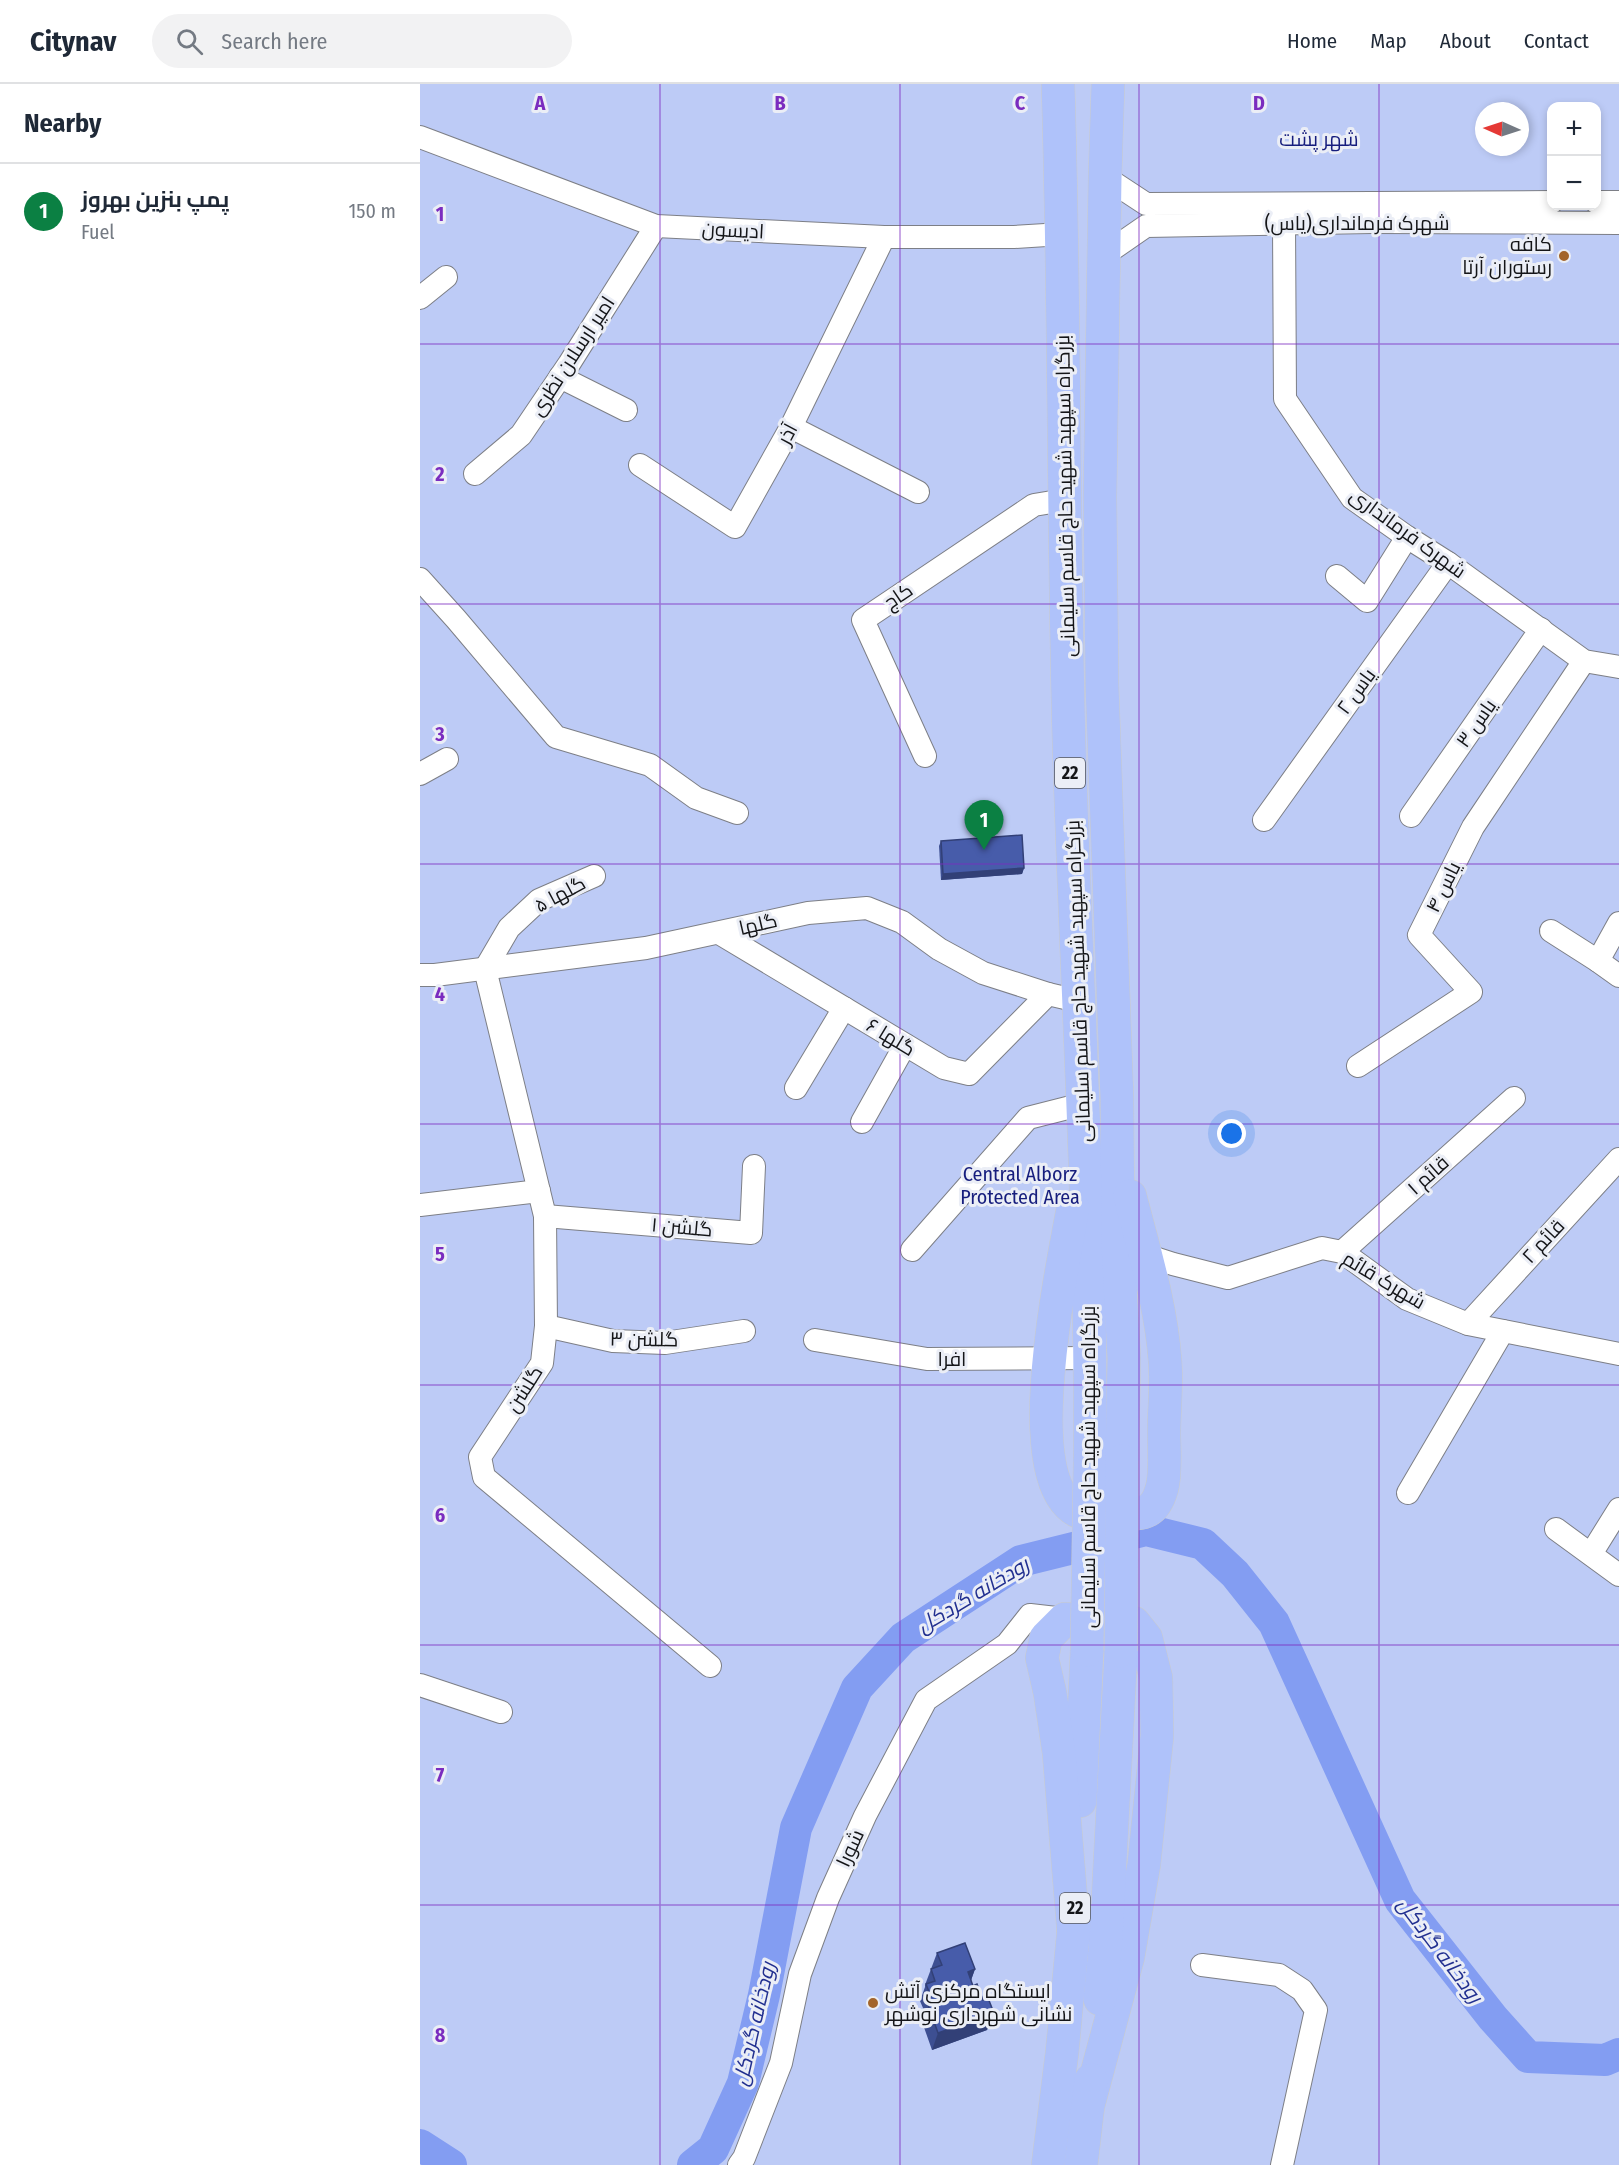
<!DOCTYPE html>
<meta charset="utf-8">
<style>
:root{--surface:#fff;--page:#f2f2f3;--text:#1f2937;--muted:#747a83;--line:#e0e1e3;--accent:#0b8043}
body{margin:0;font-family:"Fira Sans Condensed",Cairo,sans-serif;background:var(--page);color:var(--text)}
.controls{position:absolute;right:18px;top:18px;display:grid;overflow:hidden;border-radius:12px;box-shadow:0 3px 9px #0003}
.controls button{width:54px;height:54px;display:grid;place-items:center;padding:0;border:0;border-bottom:2px solid var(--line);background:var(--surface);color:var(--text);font:30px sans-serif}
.compass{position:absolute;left:1055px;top:18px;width:54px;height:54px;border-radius:50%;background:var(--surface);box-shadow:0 3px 9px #0003;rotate:273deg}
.you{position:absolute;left:812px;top:1050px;width:21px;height:21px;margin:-15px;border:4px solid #fff;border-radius:50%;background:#1a73e8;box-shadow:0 0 0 9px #1a73e833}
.badge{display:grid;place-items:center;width:39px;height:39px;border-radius:50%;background:var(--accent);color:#fff;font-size:20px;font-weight:700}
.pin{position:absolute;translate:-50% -50px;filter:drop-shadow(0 2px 3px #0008)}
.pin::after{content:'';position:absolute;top:32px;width:21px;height:18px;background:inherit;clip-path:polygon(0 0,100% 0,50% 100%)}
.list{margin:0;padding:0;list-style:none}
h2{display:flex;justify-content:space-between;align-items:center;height:78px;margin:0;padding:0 24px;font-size:26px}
h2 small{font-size:20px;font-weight:400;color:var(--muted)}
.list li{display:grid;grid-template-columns:39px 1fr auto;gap:18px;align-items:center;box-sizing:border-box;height:96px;padding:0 24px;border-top:2px solid var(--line)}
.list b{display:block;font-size:22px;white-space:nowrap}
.list p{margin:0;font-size:20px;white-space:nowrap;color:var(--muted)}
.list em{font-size:20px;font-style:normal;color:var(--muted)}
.icon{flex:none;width:33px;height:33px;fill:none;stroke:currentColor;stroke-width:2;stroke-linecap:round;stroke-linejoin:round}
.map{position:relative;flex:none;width:1199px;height:2081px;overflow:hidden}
header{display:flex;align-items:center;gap:36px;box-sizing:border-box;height:84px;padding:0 30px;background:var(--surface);border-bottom:2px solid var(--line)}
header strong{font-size:28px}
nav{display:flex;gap:33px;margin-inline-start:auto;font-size:21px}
.search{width:420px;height:54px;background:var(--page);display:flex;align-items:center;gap:15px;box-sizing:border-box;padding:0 21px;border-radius:33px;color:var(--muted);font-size:22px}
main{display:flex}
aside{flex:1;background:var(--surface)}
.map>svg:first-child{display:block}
.green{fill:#bdcbf6;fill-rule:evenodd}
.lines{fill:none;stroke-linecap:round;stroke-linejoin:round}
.river{stroke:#839df2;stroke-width:32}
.minor-casing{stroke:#7d7f86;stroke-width:24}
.highway-casing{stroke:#cbcccc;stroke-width:34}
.minor{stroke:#fff;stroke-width:22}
.highway{stroke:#afc2fa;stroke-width:33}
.highway-bridge-casing{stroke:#cbcccc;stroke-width:34;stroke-linecap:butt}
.highway-bridge{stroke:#afc2fa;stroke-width:33}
.wall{fill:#3d4f92}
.shaded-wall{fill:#324077}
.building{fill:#475caa;stroke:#324077;stroke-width:1.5}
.grid{fill:none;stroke:#7b2cbf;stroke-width:1.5;stroke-opacity:0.55}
.poi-dot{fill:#a3652b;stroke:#ebeef6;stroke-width:2}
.labels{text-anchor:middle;stroke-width:6;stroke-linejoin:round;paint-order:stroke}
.shield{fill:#ebeef6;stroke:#54565b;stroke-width:1.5}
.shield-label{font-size:18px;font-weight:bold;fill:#141518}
.park-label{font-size:20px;fill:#161d7d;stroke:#ebeef6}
.street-label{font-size:20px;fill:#141518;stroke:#ebeef6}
.poi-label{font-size:20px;fill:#141518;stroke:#ebeef6;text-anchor:end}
.water-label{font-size:21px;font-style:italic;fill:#223090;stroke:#ebeef6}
.grid-label{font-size:20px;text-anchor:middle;font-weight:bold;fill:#7b2cbf;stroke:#ebeef6;stroke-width:6;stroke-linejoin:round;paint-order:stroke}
</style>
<header>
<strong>Citynav</strong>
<div class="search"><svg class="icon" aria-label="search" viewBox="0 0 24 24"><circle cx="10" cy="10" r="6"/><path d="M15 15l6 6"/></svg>Search here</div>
<nav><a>Home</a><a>Map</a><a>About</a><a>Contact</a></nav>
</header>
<main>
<aside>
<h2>Nearby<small></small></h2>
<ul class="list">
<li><span class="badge">1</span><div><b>پمپ بنزین بهروز</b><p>Fuel</p></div><em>150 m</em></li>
</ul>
</aside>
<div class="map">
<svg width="1199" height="2081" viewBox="0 0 1199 2081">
<rect width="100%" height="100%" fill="#ebeef6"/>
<path class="green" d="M0,0H1199V2081H0ZM1132,22H1176V122H1132ZM1064,27H1100V63H1064Z"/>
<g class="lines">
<g class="river">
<polyline points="0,2061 31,2081"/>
<polyline points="273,2081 293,2065 323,1999 344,1911 376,1744 437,1604 483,1554 601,1477 726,1446 783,1460 815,1490 854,1539 980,1816 1073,1934 1108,1973 1185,1976 1199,1970"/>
</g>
<g class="minor-casing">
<g id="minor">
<polyline points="0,53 236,142 464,153 594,153 642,150"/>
<polyline points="685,93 726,120 1132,118"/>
<polyline points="1176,118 1199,118"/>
<polyline points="864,139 865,315 932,414 987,453 1028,479 1164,577 1199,583"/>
<polyline points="684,171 726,142 952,138 1199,139"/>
<polyline points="0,214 26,193"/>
<polyline points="140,293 206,326"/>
<polyline points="371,343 498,408"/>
<polyline points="220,381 315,443 371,343 464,153"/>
<polyline points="55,390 101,351 149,280 236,142"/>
<polyline points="917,492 947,517 987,453"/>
<polyline points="0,495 36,535 136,653 230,681 276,714 317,729"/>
<polyline points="505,672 443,536 614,421 644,416"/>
<polyline points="0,690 27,675"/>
<polyline points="991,732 1121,545"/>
<polyline points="844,736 1028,479"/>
<polyline points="174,792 119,816 89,844 65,885 125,1132 126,1242 122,1279 60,1373 64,1393 290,1582"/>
<polyline points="1199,839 1178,877 1199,892"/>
<polyline points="1131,847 1178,877"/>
<polyline points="299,849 524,984 549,990 628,910"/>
<polyline points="0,891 15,891 226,864 388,829 447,824 482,838 519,865 563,889 628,910 658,917"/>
<polyline points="938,982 1051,908 999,851 1053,743 1164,577"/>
<polyline points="376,1004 424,924"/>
<polyline points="442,1038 485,961"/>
<polyline points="0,1121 119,1107"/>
<polyline points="125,1132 331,1149 334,1082"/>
<polyline points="492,1166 608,1034 663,1020"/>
<polyline points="716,1168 753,1180 808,1194 902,1164 922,1168 987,1215 1048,1240 1199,1270"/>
<polyline points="922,1168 1094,1014"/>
<polyline points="1048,1240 1199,1075"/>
<polyline points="126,1242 193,1257 245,1259 324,1247"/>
<polyline points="395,1256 507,1275 670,1274"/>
<polyline points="988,1409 1083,1247"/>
<polyline points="1136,1445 1199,1491"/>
<polyline points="1171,1470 1199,1425"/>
<polyline points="0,1601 81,1628"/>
<polyline points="782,1881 859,1891 882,1906 896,1926 862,2081"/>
<polyline points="319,2081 324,2074 361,1979 380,1890 408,1814 445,1732 506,1616 587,1560 610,1531 645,1535"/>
</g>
</g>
<g class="highway-casing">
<g id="highway">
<path d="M638,0C645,219 643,439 649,658C656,898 672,1138 670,1378"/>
<polyline points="688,0 685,93 680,412 682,601 697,1015 698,1162 704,1274 702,1377"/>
<path d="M653,1124C643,1181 596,1394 657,1427C666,1432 692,1431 702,1430C725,1430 735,1429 742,1404C746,1389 744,1365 744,1349C744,1325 747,1300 745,1277C741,1220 724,1167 710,1112"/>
<polyline points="660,1717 667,1566"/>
<polyline points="654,1852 639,1669 630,1609 622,1574 626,1554 645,1535 714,1539 726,1554 736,1594 737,1652 724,1780 708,1873 669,2018"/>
<polyline points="680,1915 686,1855 701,1567"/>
<polyline points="628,2081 642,1969 655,1832"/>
<polyline points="661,2081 671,1996"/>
</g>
</g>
<use href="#minor" class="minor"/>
<use href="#highway" class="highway"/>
<g class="highway-bridge-casing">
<g id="highway-bridge">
<polyline points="667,1566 670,1378"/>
<polyline points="701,1567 702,1377"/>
</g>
</g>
<use href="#highway-bridge" class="highway-bridge"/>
</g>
<g class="wall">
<polygon points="521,757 604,784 602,790 521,796 519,762"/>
<polygon points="517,1869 555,1885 551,1896 553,1902 574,1929 567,1946 512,1966 500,1932 503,1924 500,1917 505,1903 505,1901"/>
</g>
<g class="shaded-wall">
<polygon points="604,784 602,790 521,796 523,790"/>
<polygon points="555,1885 549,1902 548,1888"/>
<polygon points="574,1929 567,1946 512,1966 518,1949"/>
</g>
<g class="building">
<polygon points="602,751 604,784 523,790 521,757"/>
<polygon points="545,1859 555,1885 548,1888 553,1902 557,1900 563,1916 568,1914 574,1929 518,1949 506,1915 511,1913 506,1900 515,1897 511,1885 522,1881 517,1869"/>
</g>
<path class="grid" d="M240,0V2081M480,0V2081M719,0V2081M959,0V2081M0,260H1199M0,520H1199M0,780H1199M0,1040H1199M0,1301H1199M0,1561H1199M0,1821H1199"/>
<g class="poi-dot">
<circle cx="1144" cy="172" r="6"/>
<circle cx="453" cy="1919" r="6"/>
</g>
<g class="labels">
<g class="shield">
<rect x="635" y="674" width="30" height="30" rx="4.5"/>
<rect x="640" y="1809" width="30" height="30" rx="4.5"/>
</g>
<g class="shield-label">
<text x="650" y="695">22</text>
<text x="655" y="1830">22</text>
</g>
<g class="park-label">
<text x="899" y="62">شهر پشت</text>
<text x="600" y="1097">Central Alborz<tspan x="600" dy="23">Protected Area</tspan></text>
</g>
<g class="street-label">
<text x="937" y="146">شهرک فرمانداری(یاس)</text>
<text transform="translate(313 146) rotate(3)" y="7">ادیسون</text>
<text transform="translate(152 272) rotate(-57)" y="7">امیر ارسلان نظری</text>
<text transform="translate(367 350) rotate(-62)" y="7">آذر</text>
<text transform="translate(645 412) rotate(-91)" y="7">بزرگراه سپهبد شهید حاج قاسم سلیمانی</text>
<text transform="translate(988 449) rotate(36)" y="7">شهرک فرمانداری</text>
<text transform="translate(478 512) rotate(-34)" y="7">کاج</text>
<text transform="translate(936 607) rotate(-54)" y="7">یاس ۲</text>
<text transform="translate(1056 639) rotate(-55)" y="7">یاس ۳</text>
<text transform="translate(1023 803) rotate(-64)" y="7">یاس ۴</text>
<text transform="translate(140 810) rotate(-28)" y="7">گلها ۵</text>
<text transform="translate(338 840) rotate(-13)" y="7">گلها</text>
<text transform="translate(658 897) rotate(-92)" y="7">بزرگراه سپهبد شهید حاج قاسم سلیمانی</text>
<text transform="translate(471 953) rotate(31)" y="7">گلها ۶</text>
<text transform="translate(1008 1091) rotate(-42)" y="7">قائم ۱</text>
<text transform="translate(262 1143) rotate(5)" y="7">گلشن ۱</text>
<text transform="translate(1123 1157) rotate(-47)" y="7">قائم ۲</text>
<text transform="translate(964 1196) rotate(31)" y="7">شهرک قائم</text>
<text transform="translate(224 1255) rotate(1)" y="7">گلشن ۳</text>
<text x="532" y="1282">افرا</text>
<text transform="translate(104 1305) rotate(-58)" y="7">گلشن</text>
<text transform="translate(668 1383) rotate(-90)" y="7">بزرگراه سپهبد شهید حاج قاسم سلیمانی</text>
<text transform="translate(430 1764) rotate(-65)" y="7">شورا</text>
</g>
<g class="poi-label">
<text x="1132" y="167">کافه<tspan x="1132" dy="23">رستوران آرتا</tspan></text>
<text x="465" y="1914" text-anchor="start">ایستگاه مرکزی آتش<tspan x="465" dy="23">نشانی شهرداری نوشهر</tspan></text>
</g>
<g class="water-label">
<text transform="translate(553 1511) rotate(-31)" y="7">رودخانه گردکل</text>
<text transform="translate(1020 1866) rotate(53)" y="7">رودخانه گردکل</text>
<text transform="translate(334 1940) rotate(-77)" y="7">رودخانه گردکل</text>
</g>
</g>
<g class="grid-label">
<text x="120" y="26">A</text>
<text x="360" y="26">B</text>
<text x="600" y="26">C</text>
<text x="839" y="26">D</text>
<text x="20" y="137">1</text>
<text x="20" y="397">2</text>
<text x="20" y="657">3</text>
<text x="20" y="917">4</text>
<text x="20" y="1177">5</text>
<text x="20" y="1438">6</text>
<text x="20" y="1698">7</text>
<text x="20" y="1958">8</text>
</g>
</svg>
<div class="controls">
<button>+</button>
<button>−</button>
</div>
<svg class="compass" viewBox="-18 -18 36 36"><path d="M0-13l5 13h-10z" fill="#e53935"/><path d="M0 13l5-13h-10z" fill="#747a83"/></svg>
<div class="you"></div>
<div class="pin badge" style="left:564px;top:766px">1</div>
</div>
</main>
